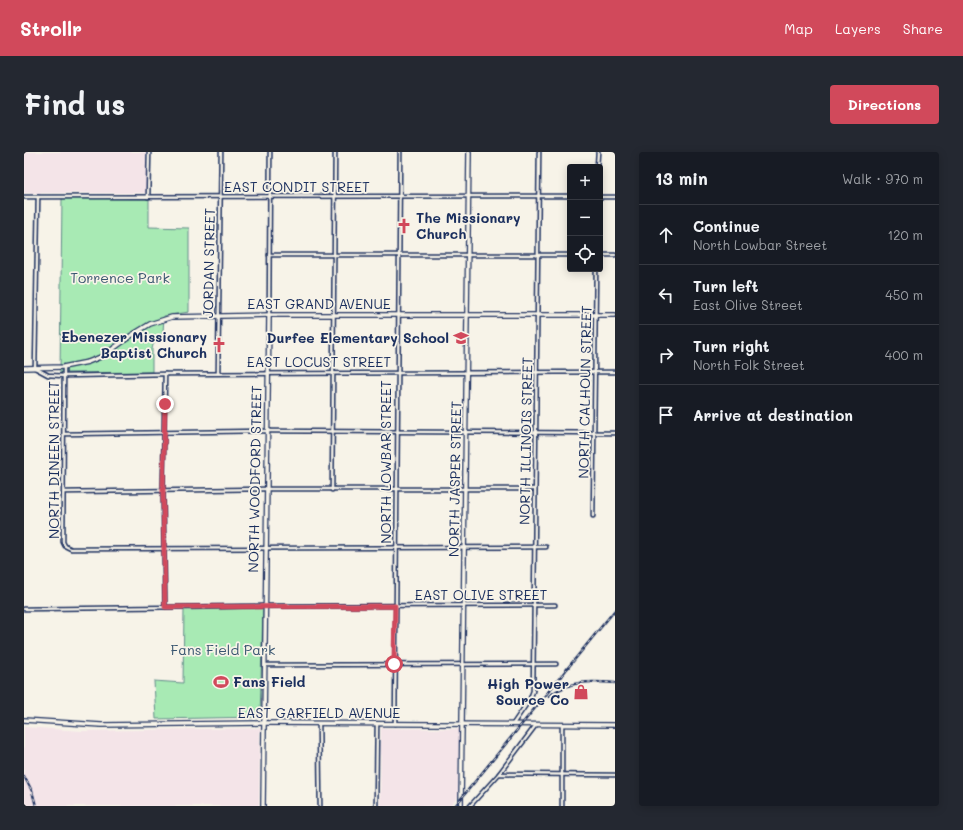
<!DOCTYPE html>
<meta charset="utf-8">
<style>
:root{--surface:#171b24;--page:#242831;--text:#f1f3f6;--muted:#9ea1a6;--line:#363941;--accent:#d1495b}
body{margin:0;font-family:Mali,sans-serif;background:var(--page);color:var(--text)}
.controls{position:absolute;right:12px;top:12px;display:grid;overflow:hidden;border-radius:4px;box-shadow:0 2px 10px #0003}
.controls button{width:36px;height:36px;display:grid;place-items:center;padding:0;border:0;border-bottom:1px solid var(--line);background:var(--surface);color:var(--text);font:20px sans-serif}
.stop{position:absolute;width:12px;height:12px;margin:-9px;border:3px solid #d1495b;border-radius:50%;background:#fff}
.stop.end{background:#d1495b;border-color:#fff;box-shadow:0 1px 4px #0008}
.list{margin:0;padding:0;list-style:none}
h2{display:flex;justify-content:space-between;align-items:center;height:52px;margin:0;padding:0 16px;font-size:17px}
h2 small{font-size:13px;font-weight:400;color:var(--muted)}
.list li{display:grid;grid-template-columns:26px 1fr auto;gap:12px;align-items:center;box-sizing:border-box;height:60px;padding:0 16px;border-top:1px solid var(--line)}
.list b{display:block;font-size:15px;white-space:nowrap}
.list p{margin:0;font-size:13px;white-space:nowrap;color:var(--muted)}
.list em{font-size:13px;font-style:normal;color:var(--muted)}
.icon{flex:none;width:22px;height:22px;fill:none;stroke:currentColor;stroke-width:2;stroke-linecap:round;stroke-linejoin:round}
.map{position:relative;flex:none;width:591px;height:654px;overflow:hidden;border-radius:4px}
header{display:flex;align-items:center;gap:24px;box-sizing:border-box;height:56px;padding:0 20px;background:var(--accent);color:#fff}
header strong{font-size:19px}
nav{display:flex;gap:22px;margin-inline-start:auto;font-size:14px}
.intro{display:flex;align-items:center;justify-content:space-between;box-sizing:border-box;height:96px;padding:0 24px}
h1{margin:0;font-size:28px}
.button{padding:10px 18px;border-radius:4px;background:var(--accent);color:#fff;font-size:14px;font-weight:700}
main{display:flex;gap:24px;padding:0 24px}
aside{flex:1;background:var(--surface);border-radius:4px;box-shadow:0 2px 10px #0003}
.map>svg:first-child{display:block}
.built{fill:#f4e4e8}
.green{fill:#a8eab4;stroke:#628c89}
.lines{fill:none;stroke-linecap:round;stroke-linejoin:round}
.minor-casing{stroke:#1b2f5e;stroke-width:5.5}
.tertiary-casing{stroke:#1b2f5e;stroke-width:6}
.minor{stroke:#f7f3e8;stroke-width:2.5}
.tertiary{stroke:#f7f3e8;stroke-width:3.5}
.rail-casing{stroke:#1b2f5e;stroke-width:2.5}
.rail{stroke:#f7f3e8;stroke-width:1;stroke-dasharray:3;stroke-linecap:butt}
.route{stroke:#d1495b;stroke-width:5}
.labels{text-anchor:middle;stroke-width:3.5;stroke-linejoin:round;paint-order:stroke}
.street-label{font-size:14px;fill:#1b2f5e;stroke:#f7f3e8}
.poi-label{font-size:14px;font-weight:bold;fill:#1b2f5e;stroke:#f7f3e8;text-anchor:end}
.park-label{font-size:14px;fill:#37546f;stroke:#f7f3e8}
</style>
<header>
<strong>Strollr</strong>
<nav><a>Map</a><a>Layers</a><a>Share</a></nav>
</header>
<div class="intro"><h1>Find us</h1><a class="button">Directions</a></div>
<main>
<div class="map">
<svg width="591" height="654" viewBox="0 0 591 654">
<rect width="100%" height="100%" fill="#f7f3e8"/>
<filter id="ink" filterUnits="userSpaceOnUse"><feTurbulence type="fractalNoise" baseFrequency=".025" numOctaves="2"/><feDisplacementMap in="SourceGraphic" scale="8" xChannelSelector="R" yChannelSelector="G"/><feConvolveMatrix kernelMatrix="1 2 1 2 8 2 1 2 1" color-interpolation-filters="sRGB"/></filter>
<g filter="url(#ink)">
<g class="built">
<rect x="0" y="0" width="122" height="41"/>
<polygon points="0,575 58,579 236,576 235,654 0,654"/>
<polygon points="357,576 435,577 434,645 426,654 356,654"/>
</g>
<g class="green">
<polygon points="38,46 125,47 125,75 165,76 165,160 140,164 139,181 129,193 128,197 128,220 36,221"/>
<polygon points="239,456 236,565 132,567 130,529 159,531 160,458"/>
</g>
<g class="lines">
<g class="minor-casing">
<g id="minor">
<polyline points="573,15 574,0"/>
<polyline points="0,45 546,44"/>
<polyline points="14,45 11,216 24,223 40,224 141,222 591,220"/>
<polyline points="124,45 125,0"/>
<polyline points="576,45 591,45"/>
<polyline points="245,103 546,103"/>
<polyline points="576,103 591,103"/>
<polyline points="245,163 246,0"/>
<polyline points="40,215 39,390 41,394 47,397 522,395"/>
<polyline points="194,221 197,0"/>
<polyline points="40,282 243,279 591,281"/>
<polyline points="308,338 311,0"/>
<polyline points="40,340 242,337 511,337"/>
<polyline points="569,364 572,117"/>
<polyline points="141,455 139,338 141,222"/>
<polyline points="0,457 241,454 531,453"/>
<polyline points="241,513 532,512"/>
<polyline points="295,572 296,654"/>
<polyline points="371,572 376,0"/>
<polyline points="489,572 506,547 509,539 515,0"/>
<polyline points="538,573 538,654"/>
<polyline points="475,622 591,623"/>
<polyline points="352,654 353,572"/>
<polyline points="446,654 475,622 512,573"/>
</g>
</g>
<g class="tertiary-casing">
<g id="tertiary">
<polyline points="0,216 39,215 64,210 79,204 108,183 126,172 148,165 245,163 591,163"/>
<polyline points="0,568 77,573 240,571 591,573"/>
<polyline points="239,654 245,163"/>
<polyline points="437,654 445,0"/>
</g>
</g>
<use href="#minor" class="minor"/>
<use href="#tertiary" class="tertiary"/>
<g class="rail-casing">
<g id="rail">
<path d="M525,544C546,528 566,529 591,531"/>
<polyline points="0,624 8,639 12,654"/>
<polyline points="431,654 591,458"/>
</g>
</g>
<use href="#rail" class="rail"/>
</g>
</g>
<g class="lines" filter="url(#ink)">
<polyline class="route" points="141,252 139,338 141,455 371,454 370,512"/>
</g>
<defs>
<g id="church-bare" transform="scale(1.2)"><path d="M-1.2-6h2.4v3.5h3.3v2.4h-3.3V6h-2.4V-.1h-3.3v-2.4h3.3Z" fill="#d1495b" stroke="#f7f3e8" stroke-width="2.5" paint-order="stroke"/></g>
<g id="school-bare" transform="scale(1.2)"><path d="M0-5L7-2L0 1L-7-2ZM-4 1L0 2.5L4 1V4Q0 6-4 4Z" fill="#d1495b" stroke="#f7f3e8" stroke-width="2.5" paint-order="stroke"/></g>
<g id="stadium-bare" transform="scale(1.2)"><path d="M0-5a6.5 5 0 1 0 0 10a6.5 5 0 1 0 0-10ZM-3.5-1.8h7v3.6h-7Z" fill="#d1495b" stroke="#f7f3e8" stroke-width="2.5" paint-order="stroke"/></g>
<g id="shop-bare" transform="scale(1.2)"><path d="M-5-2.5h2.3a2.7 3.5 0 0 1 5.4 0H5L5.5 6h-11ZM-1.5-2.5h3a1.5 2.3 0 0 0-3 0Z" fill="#d1495b" stroke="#f7f3e8" stroke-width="2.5" paint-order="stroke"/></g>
</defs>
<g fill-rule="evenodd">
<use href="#church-bare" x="380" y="74"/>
<use href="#school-bare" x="437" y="186"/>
<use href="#church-bare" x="195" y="193"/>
<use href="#stadium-bare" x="197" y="530"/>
<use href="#shop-bare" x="557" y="540"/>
</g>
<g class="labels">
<g class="street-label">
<text x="273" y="40">EAST CONDIT STREET</text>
<text transform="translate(185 111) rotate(-89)" y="5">JORDAN STREET</text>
<text x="295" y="157">EAST GRAND AVENUE</text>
<text x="295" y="215">EAST LOCUST STREET</text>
<text transform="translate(561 240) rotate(-89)" y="5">NORTH CALHOUN STREET</text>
<text transform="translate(502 289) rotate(-89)" y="5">NORTH ILLINOIS STREET</text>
<text transform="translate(30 308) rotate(-90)" y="5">NORTH DINEEN STREET</text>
<text transform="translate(362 310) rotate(-90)" y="5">NORTH LOWBAR STREET</text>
<text transform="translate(231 327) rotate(-89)" y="5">NORTH WOODFORD STREET</text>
<text transform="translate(431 327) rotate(-89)" y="5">NORTH JASPER STREET</text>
<text x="457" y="448">EAST OLIVE STREET</text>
<text x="295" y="566">EAST GARFIELD AVENUE</text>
</g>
<g class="poi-label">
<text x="392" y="71" text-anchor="start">The Missionary<tspan x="392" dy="16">Church</tspan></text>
<text x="183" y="190">Ebenezer Missionary<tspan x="183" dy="16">Baptist Church</tspan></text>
<text x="425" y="191">Durfee Elementary School</text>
<text x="209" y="535" text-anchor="start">Fans Field</text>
<text x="545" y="537">High Power<tspan x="545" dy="16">Source Co</tspan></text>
</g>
<g class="park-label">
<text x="96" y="131">Torrence Park</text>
<text x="199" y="503">Fans Field Park</text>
</g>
</g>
</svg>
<div class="controls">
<button>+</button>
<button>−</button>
<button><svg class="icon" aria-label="locate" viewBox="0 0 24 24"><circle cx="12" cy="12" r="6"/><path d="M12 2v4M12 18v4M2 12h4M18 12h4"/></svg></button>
</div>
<div class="stop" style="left:370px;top:512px"></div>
<div class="stop end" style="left:141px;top:252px"></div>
</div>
<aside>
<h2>13 min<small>Walk · 970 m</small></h2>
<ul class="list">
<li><svg class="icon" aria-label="ahead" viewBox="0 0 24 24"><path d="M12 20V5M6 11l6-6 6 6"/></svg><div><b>Continue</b><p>North Lowbar Street</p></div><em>120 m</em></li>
<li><svg class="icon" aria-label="left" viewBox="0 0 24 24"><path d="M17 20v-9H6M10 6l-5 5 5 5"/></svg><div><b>Turn left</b><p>East Olive Street</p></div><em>450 m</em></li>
<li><svg class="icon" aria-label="right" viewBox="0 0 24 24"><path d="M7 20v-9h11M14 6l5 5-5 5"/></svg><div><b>Turn right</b><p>North Folk Street</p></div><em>400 m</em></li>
<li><svg class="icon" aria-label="arrive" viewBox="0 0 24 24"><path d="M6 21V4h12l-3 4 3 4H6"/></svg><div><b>Arrive at destination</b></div></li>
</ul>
</aside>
</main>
